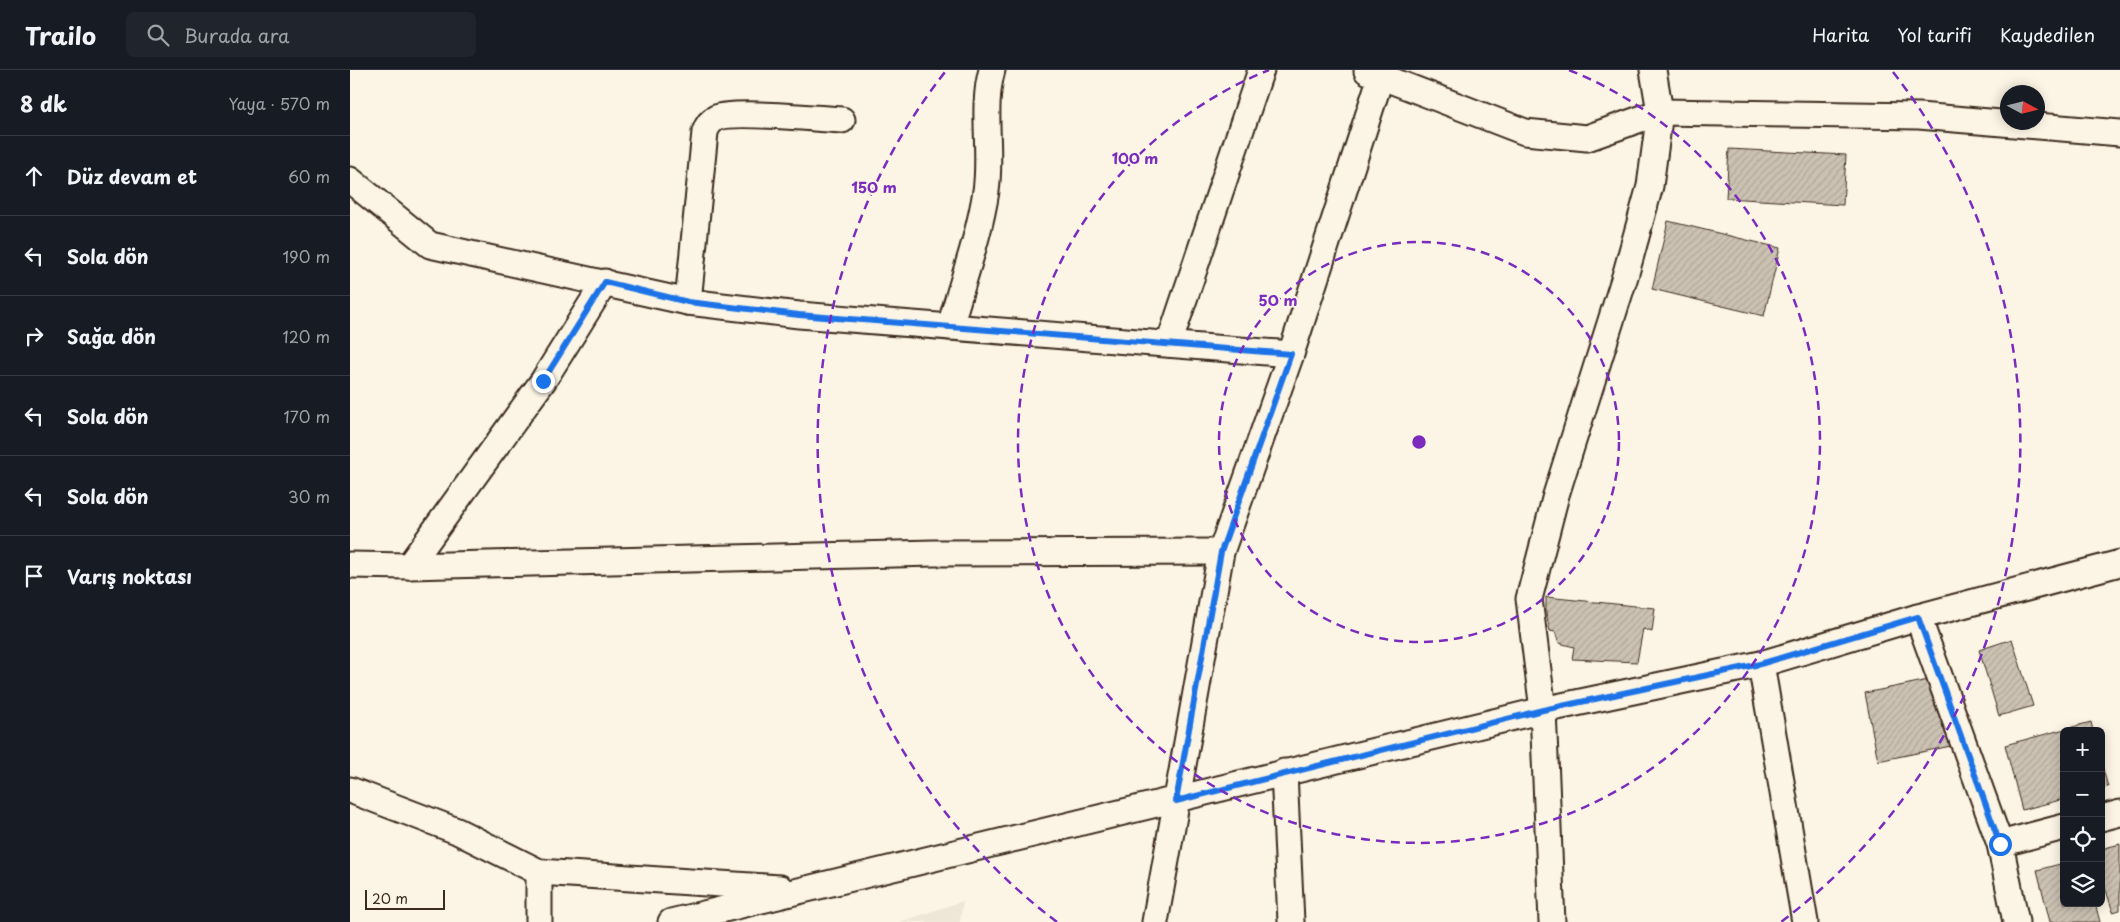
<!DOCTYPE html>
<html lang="tr">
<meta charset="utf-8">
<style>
:root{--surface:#171b24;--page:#20242c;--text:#f1f3f6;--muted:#9ea1a6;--line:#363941}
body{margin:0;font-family:"Playpen Sans",sans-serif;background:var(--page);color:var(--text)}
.controls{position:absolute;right:15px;bottom:15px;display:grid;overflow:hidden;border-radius:8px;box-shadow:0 2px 12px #0003}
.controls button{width:45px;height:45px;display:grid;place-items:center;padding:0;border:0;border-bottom:1px solid var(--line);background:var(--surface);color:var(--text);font:25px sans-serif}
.compass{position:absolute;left:1650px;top:15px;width:45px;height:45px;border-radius:50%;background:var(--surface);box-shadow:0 2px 12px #0003;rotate:97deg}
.scale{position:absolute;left:15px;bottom:12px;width:80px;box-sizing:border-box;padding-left:5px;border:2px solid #3b2a1e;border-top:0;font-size:14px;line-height:18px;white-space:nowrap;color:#3b2a1e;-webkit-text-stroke:4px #fcf5e5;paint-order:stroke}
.stop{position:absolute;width:15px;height:15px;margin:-11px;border:4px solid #1a73e8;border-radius:50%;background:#fff}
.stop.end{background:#1a73e8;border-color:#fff;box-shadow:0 1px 5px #0008}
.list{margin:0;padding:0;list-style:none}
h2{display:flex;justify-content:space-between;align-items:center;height:65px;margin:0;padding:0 20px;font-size:21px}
h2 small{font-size:16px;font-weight:400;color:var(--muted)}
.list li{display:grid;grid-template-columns:32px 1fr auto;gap:15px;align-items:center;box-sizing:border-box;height:80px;padding:0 20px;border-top:1px solid var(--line)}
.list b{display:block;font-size:19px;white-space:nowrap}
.list em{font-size:16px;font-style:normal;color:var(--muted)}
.icon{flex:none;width:28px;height:28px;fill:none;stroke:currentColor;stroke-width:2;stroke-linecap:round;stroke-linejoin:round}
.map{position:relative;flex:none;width:1770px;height:852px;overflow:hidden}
header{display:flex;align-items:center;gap:30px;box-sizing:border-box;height:70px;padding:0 25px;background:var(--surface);border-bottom:1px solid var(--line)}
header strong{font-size:24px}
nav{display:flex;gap:28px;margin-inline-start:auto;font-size:18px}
.search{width:350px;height:45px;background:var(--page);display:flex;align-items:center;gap:12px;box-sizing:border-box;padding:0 18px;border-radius:8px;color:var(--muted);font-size:19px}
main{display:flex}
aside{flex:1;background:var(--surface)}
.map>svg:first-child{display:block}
.built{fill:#eee6d6}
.building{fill:url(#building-hatch);stroke:#3b2a1e}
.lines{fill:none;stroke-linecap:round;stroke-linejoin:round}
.street-casing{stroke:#3b2a1e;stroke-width:29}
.street{stroke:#fcf5e5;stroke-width:25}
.route{stroke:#1a73e8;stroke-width:6}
.ring{fill:none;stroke:#7b2cbf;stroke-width:2.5;stroke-dasharray:9 6}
.centre{fill:#7b2cbf;stroke:#fcf5e5;stroke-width:2.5}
.ring-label{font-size:15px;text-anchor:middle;font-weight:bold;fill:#7b2cbf;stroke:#fcf5e5;stroke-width:4;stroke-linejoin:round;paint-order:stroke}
</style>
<header>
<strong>Trailo</strong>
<div class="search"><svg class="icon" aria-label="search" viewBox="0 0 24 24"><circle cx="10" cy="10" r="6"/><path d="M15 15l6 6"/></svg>Burada ara</div>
<nav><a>Harita</a><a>Yol tarifi</a><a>Kaydedilen</a></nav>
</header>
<main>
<aside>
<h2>8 dk<small>Yaya · 570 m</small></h2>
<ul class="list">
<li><svg class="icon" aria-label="ahead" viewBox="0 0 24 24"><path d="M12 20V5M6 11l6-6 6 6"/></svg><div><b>Düz devam et</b></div><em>60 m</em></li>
<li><svg class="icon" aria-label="left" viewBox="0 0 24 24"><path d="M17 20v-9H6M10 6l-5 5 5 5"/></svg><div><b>Sola dön</b></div><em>190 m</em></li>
<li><svg class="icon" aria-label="right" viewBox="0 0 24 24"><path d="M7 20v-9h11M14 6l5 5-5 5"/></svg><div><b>Sağa dön</b></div><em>120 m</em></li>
<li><svg class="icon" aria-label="left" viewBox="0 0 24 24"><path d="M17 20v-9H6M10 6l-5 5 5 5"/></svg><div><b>Sola dön</b></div><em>170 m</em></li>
<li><svg class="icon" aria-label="left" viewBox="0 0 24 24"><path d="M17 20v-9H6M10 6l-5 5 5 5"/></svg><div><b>Sola dön</b></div><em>30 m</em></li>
<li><svg class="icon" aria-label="arrive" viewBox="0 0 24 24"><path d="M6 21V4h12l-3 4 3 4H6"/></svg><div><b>Varış noktası</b></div></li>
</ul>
</aside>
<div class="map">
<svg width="1770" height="852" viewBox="0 0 1770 852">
<defs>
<pattern id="building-hatch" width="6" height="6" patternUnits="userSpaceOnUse" patternTransform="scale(1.25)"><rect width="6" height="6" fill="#ccc2b3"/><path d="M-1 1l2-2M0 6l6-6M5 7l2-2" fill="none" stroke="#b0a79a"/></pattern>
</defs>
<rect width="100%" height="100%" fill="#fcf5e5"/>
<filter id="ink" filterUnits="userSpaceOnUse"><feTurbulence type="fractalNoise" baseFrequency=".02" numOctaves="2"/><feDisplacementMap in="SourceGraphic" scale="10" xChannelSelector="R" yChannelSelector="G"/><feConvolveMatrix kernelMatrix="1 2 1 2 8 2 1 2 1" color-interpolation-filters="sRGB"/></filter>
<g filter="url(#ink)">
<polygon class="built" points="613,831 610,852 550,852"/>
<g class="building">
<polygon points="1379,79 1496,85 1493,135 1376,128"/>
<polygon points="1318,151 1430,178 1414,246 1302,219"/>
<polygon points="1196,527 1305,538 1302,562 1293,559 1287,592 1222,589 1224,577 1209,573 1205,562 1200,561 1196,543"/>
<polygon points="1662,569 1683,636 1649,646 1629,580"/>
<polygon points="1588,608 1601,676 1528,691 1515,623"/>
<polygon points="1741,652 1743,661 1714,661 1714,729 1672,740 1655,675"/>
<polygon points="1751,692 1758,717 1751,719"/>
<polygon points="1770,774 1770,840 1763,842 1751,805 1751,779"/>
<polygon points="1714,793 1714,833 1745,833 1750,852 1700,852 1687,800"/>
</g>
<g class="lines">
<g class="street-casing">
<g id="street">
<polyline points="1017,1 1175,62 1237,68 1310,42 1569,46 1770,63"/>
<polyline points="0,110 80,175 338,232 449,245 941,284"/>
<path d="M338,232L355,62C357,56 360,51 366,48C382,40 470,49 492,50"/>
<path d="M600,257C612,212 629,167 636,121C642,81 631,39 642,0"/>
<polyline points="819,274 911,0"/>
<polyline points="0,495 59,496 584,483 871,482"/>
<polyline points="59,496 193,311 255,212"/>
<polyline points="1568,547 1650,774 1666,852"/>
<polyline points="1411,594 1455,852"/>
<polyline points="934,702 941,852"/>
<polyline points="0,720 107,761 189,802 430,818"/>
<polyline points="1751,748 1770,743"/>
<polyline points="1650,774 1714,757"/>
<polyline points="189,802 189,852"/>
<polyline points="321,852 1193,640 1411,594 1568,547 1770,493"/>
<polyline points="805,852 871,482 941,284 1033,0"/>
<polyline points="1202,852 1193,640 1179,529 1206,425 1276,203 1300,116 1310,42 1303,0"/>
</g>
</g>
<use href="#street" class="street"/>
</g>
</g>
<g class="lines" filter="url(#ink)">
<polyline class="route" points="193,311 255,212 338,232 449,245 941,284 871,482 826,731 1193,640 1410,594 1568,547 1650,774"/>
</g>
<g class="ring">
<circle cx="1069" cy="372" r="200"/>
<path d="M1219 0A401 401 0 1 1 919 0"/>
<path d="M707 852A601 601 0 0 1 595 2M1543 2A601 601 0 0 1 1431 852"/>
</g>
<circle cx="1069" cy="372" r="8" class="centre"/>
<g class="ring-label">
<text x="785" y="94">100 m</text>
<text x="524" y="123">150 m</text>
<text x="928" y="236">50 m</text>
</g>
</svg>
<div class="controls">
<button>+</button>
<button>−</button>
<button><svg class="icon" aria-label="locate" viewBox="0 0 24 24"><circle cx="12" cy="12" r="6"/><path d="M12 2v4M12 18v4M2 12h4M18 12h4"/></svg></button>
<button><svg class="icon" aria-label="layers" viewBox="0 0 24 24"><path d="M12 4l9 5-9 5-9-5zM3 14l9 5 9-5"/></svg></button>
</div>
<svg class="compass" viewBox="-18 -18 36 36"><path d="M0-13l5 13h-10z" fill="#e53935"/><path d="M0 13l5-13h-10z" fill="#9ea1a6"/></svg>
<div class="scale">20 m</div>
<div class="stop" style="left:1650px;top:774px"></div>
<div class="stop end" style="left:193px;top:311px"></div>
</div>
</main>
